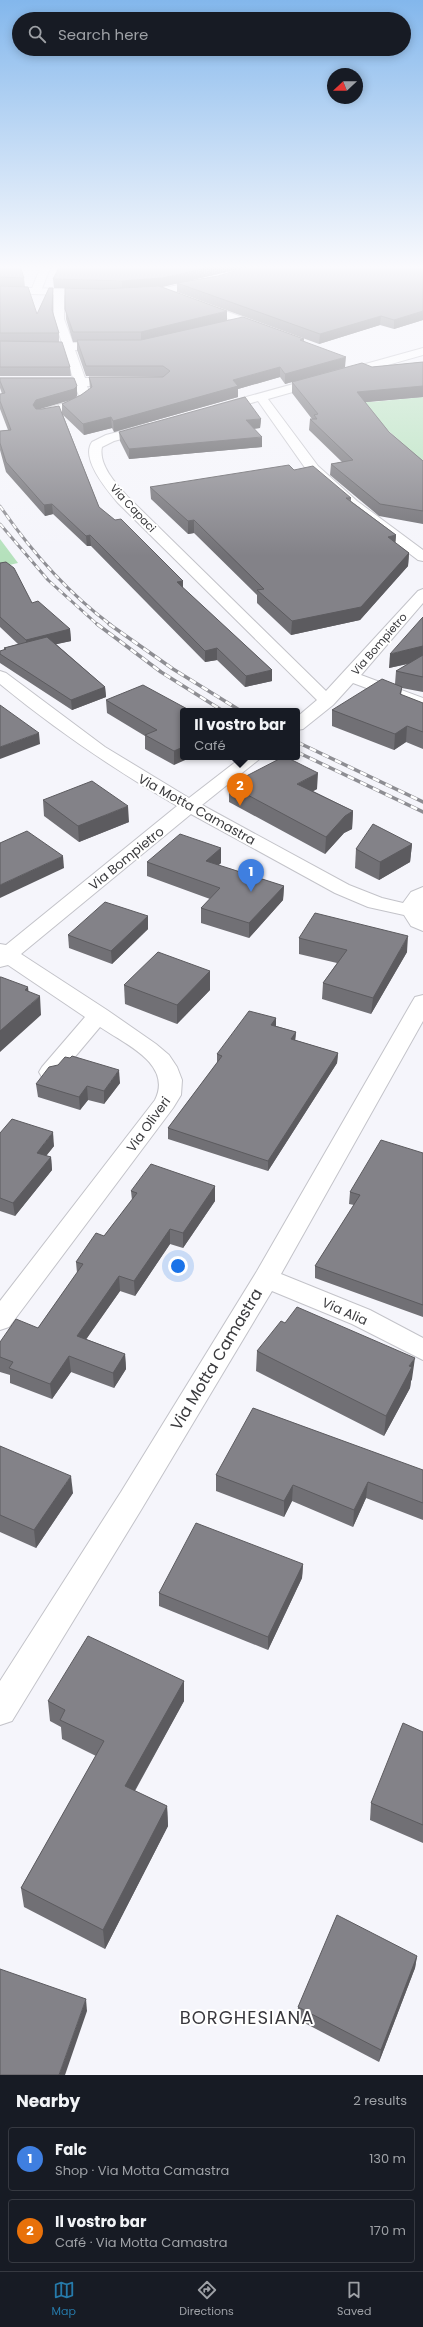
<!DOCTYPE html>
<meta charset="utf-8">
<style>
:root{--surface:#171b24;--page:#242831;--text:#f1f3f6;--muted:#9ea1a6;--line:#363941;--accent:#267aaa}
body{margin:0;font-family:Poppins,sans-serif;background:var(--page);color:var(--text)}
.compass{position:absolute;left:327px;top:68px;width:36px;height:36px;border-radius:50%;background:var(--surface);box-shadow:0 2px 10px #0003;rotate:248deg}
.you{position:absolute;left:178px;top:1266px;width:14px;height:14px;margin:-10px;border:3px solid #fff;border-radius:50%;background:#1a73e8;box-shadow:0 0 0 6px #1a73e833}
.badge{display:grid;place-items:center;width:26px;height:26px;border-radius:50%;background:var(--accent);color:#fff;font-size:13px;font-weight:700}
.pin{position:absolute;translate:-50% -33px;filter:drop-shadow(0 1px 2px #0008)}
.pin::after{content:'';position:absolute;top:21px;width:14px;height:12px;background:inherit;clip-path:polygon(0 0,100% 0,50% 100%)}
.popup{position:absolute;left:180px;top:708px;width:120px;height:52px;box-sizing:border-box;display:grid;place-content:center;border-radius:4px;background:var(--surface);filter:drop-shadow(0 1px 3px #0005);font-size:13px;white-space:nowrap;color:var(--muted)}
.popup b{font-size:15px;color:var(--text)}
.popup::after{content:'';position:absolute;left:50%;top:100%;margin-left:-8px;border:8px solid transparent;border-top-color:var(--surface)}
.list{margin:0;padding:0;list-style:none}
h2{display:flex;justify-content:space-between;align-items:center;height:52px;margin:0;padding:0 16px;font-size:17px}
h2 small{font-size:13px;font-weight:400;color:var(--muted)}
.list li{display:grid;grid-template-columns:26px 1fr auto;gap:12px;align-items:center;box-sizing:border-box;height:64px;margin:0 8px 8px;padding:0 8px;border:1px solid var(--line);border-radius:4px}
.list b{display:block;font-size:15px;white-space:nowrap}
.list p{margin:0;font-size:13px;white-space:nowrap;color:var(--muted)}
.list em{font-size:13px;font-style:normal;color:var(--muted)}
.icon{flex:none;width:22px;height:22px;fill:none;stroke:currentColor;stroke-width:2;stroke-linecap:round;stroke-linejoin:round}
.map{position:relative;flex:none;width:423px;height:2075px;overflow:hidden}
.search{position:absolute;background:var(--surface);box-shadow:0 2px 10px #0003;left:12px;right:12px;top:12px;height:44px;display:flex;align-items:center;gap:10px;box-sizing:border-box;padding:0 14px;border-radius:22px;color:var(--muted);font-size:15px}
.sheet{height:196px;background:var(--surface)}
nav{display:flex;justify-content:space-around;align-items:center;box-sizing:border-box;height:56px;border-top:1px solid var(--line);background:var(--surface);font-size:11px;color:var(--muted)}
nav a{display:grid;justify-items:center;gap:2px}
nav .on{color:var(--accent)}
.map>svg:first-child{display:block}
.green{fill:#b5e1bc}
.lines{fill:none;stroke-linecap:round;stroke-linejoin:round}
.minor-casing{stroke:#c3c3c9;stroke-width:2}
.major-casing{stroke:#c3c3c9;stroke-width:2}
.minor{fill:#fff;fill-rule:evenodd}
.major{fill:#fff;fill-rule:evenodd}
.rail-far1-casing{stroke:#8e8e93;stroke-width:3}
.rail-casing{stroke:#8e8e93;stroke-width:3.5}
.rail-far1{stroke:#fff;stroke-width:2;stroke-dasharray:5.5;stroke-linecap:butt}
.rail{stroke:#fff;stroke-width:2.5;stroke-dasharray:7;stroke-linecap:butt}
.wall{fill:#717075;fill-rule:evenodd}
.shaded-wall{fill:#5c5b5f}
.building{fill:#838288;stroke:#5c5b5f}
.labels{text-anchor:middle;stroke-width:4;stroke-linejoin:round;paint-order:stroke}
.far-street-label{font-size:11px;fill:#3a3a3d;stroke:#fff}
.street-label{font-size:13px;fill:#3a3a3d;stroke:#fff}
.near-street-label{font-size:16px;fill:#3a3a3d;stroke:#fff}
.near-quarter-label{font-size:18px;letter-spacing:1px;fill:#39383d;stroke:#fff}
</style>
<div class="map">
<svg width="423" height="2075" viewBox="0 0 423 2075">
<rect width="100%" height="100%" fill="#f5f5fb"/>
<g class="green">
<polygon points="343,382 372,402 423,397 423,462 379,422"/>
<polygon points="0,539 18,563 0,567"/>
</g>
<g class="lines">
<g class="minor-casing">
<g id="minor">
<polygon points="41,266 51,266 41,291 36,294 32,293 31,291"/>
<polygon points="59,289 64,292 64,319 73,343 107,344 113,347 107,350 75,350 85,378 118,378 124,382 118,386 87,386 91,397 83,406 41,418 37,417 35,414 37,411 75,400 79,396 75,386 0,386 0,378 73,378 64,350 0,349 0,343 62,343 54,319 54,292"/>
<polygon points="198,301 269,327 270,329 265,332 261,331 194,306 194,302"/>
<polygon points="423,348 423,355 268,399 318,466 357,501 423,550 423,561 418,560 348,507 308,472 258,401 218,413 212,409 214,406"/>
<path d="M148,424L152,425L154,428L152,431L114,441L102,447C98,465 117,485 128,497L326,691L418,591L423,589V603L361,675L423,698V709L353,683L333,705L303,729L297,730V717L317,700L118,503C108,491 80,459 92,442L106,435Z"/>
<path d="M0,671L6,673L105,747L189,798L242,757H262L202,805L349,885L382,898L403,903L411,892L423,887V931L411,926L404,915L368,907L335,893L191,814L21,954L107,1010L156,1044L169,1055L177,1067L182,1080L181,1095L173,1108L9,1327L0,1330V1301L155,1100C173,1064 125,1044 100,1027L58,1077L50,1079L42,1077L39,1072L42,1067L85,1017L8,965L0,967V944L6,945L177,806C115,770 56,730 0,684Z"/>
<polygon points="423,995 423,1021 281,1274 370,1310 423,1338 423,1360 352,1324 272,1291 141,1510 12,1721 0,1725 0,1681 121,1492 257,1271 412,1002 415,997"/>
</g>
</g>
<g class="major-casing">
<g id="major">
<path d="M206,279L211,282L210,284C197,287 142,301 134,292L139,289L169,287Z"/>
<polygon points="0,287 95,290 100,293 95,296 0,293"/>
</g>
</g>
<use href="#minor" class="minor"/>
<use href="#major" class="major"/>
<g class="rail-far1-casing">
<g id="rail-far1">
<path d="M0,506C31,551 67,592 111,625"/>
<polyline points="0,524 48,580 98,625"/>
</g>
</g>
<g class="rail-casing">
<g id="rail">
<polyline points="97,624 161,672 223,711"/>
<polyline points="109,624 173,669 241,711"/>
<polyline points="297,742 423,802"/>
<polyline points="297,752 423,812"/>
</g>
</g>
<use href="#rail-far1" class="rail-far1"/>
<use href="#rail" class="rail"/>
</g>
<g class="wall">
<polygon points="0,266 24,278 25,287 0,286 37,314 53,288 53,313 59,333 59,342 70,367 71,376 0,376"/>
<path d="M60,266H423V320L394,329L380,325L319,344L177,292V283L218,276L244,268L161,287L227,320L304,339V341L345,367H372L423,362V397L365,402L389,432L423,461V524L379,516L330,475L331,464L342,462L309,430L310,419H312L292,393V382L285,384L280,377L238,389V397L114,432L112,428L84,435L63,415L99,507L183,581V588L272,670V681L245,687L217,660L205,662L91,546H87L53,514L45,516L6,472L0,450V431L8,430L0,409V394H2L0,388V378L77,396L74,398L81,395L90,389L89,377H163L86,376L77,350V342H73L66,319L65,288H54L53,279ZM73,399L62,404V414L38,409Z"/>
<polygon points="261,419 260,428 254,429 262,447 129,459 120,441 119,432"/>
<polygon points="294,470 351,498 351,501 396,535 395,543 409,553 408,566 360,620 291,635 257,603 257,595 194,533 188,534 151,499 150,487"/>
<polygon points="0,563 32,603 70,629 71,641 56,644 105,687 106,697 72,710 0,663 0,651 5,650 4,648 18,644 0,627"/>
<polygon points="423,617 423,692 402,688 401,695 423,703 423,749 406,742 394,750 332,726 332,710 395,684 396,671 408,664 389,668"/>
<polygon points="106,700 191,711 174,765 145,749 145,736 107,713"/>
<polygon points="229,785 317,789 313,791 353,811 352,829 344,833 325,854 229,802"/>
<polygon points="43,800 129,822 79,842 44,816"/>
<polygon points="412,844 410,862 379,880 355,868 356,849"/>
<polygon points="221,848 221,863 218,865 284,886 283,900 249,938 201,923 201,908 210,899 147,876 147,862"/>
<polygon points="148,916 148,929 112,964 69,948 68,935"/>
<polygon points="299,938 407,952 371,1014 322,999 323,983 337,963 299,954"/>
<polygon points="210,971 210,990 177,1024 125,1004 124,985"/>
<polygon points="276,1018 276,1026 296,1032 295,1040 338,1053 337,1063 268,1171 168,1139 168,1128 217,1063 217,1054"/>
<polygon points="120,1083 104,1104 88,1100 80,1110 38,1097 36,1084"/>
<polygon points="0,1133 54,1146 46,1156 51,1157 52,1170 15,1216 0,1211"/>
<polygon points="423,1153 423,1317 315,1278 315,1266 354,1205 349,1204 350,1192"/>
<polygon points="215,1186 215,1201 183,1248 170,1244 135,1296 120,1291 86,1339 125,1354 126,1369 114,1388 71,1372 52,1399 10,1383 10,1375 0,1372 0,1342 38,1328 77,1273 76,1262 104,1236 132,1200 131,1191"/>
<polygon points="285,1323 412,1379 411,1381 410,1388 384,1436 256,1371 257,1351"/>
<polygon points="0,1446 73,1493 36,1548 0,1532"/>
<polygon points="423,1470 423,1520 366,1498 353,1527 292,1501 284,1517 216,1491 216,1475"/>
<polygon points="303,1564 302,1578 268,1650 159,1606 159,1593"/>
<polygon points="184,1681 184,1701 135,1791 167,1806 168,1826 105,1949 24,1907 21,1888 96,1756 62,1739 61,1727 50,1721 48,1701"/>
<polygon points="423,1732 423,1843 370,1820 371,1803"/>
<polygon points="417,1956 415,1968 379,2062 297,2019 298,2007"/>
</g>
<g class="shaded-wall">
<polygon points="215,266 253,266 162,287 122,290 122,281"/>
<polygon points="53,288 53,297 52,319 52,310"/>
<polygon points="227,311 227,321 141,342 141,332"/>
<polygon points="423,311 423,320 394,329 394,320"/>
<polygon points="381,316 380,325 319,344 320,334"/>
<polygon points="346,357 345,367 285,384 285,374"/>
<polygon points="280,367 280,377 238,389 238,397 114,432 113,421 233,380"/>
<polygon points="77,386 77,396 74,399 37,410 33,405 36,400"/>
<polygon points="423,386 423,397 356,403 357,392"/>
<polygon points="111,417 112,428 84,435 83,424"/>
<polygon points="261,419 260,428 246,429 246,420"/>
<polygon points="262,437 262,447 129,459 129,449"/>
<polygon points="52,504 53,514 45,516 44,505"/>
<polygon points="194,520 194,533 188,534 188,521"/>
<polygon points="90,535 91,546 87,546 86,536"/>
<polygon points="396,535 395,548 388,537"/>
<polygon points="409,553 408,566 360,620 291,635 292,621"/>
<polygon points="183,581 183,591 177,582"/>
<polygon points="70,629 71,641 26,651 26,640"/>
<polygon points="423,646 423,660 389,668 390,654"/>
<polygon points="217,648 217,660 205,662 205,651"/>
<polygon points="272,670 272,681 245,687 246,676"/>
<polygon points="105,687 106,697 72,710 71,700"/>
<polygon points="407,726 406,742 394,750 395,734"/>
<polygon points="39,733 40,744 0,759 0,747"/>
<polygon points="183,747 183,757 192,757 174,765 174,751"/>
<polygon points="318,773 317,789 297,800 297,784"/>
<polygon points="128,806 129,822 79,842 78,826"/>
<polygon points="353,811 352,829 344,833 325,854 326,837 345,816"/>
<polygon points="412,844 410,862 379,880 380,862"/>
<polygon points="221,848 221,863 206,876 206,861"/>
<polygon points="63,856 64,868 0,898 0,885"/>
<polygon points="284,886 283,900 249,938 249,923"/>
<polygon points="148,916 148,929 112,964 111,951"/>
<polygon points="408,936 407,952 371,1014 373,998"/>
<polygon points="210,971 210,990 177,1024 177,1005"/>
<polygon points="28,987 30,1005 40,996 41,1015 0,1052 0,1031 25,990"/>
<polygon points="276,1018 276,1029 271,1025"/>
<polygon points="296,1032 295,1042 291,1039"/>
<polygon points="338,1053 337,1063 268,1171 268,1161"/>
<polygon points="119,1070 120,1083 104,1104 104,1091"/>
<polygon points="87,1086 88,1100 80,1110 79,1097"/>
<polygon points="53,1132 54,1146 38,1166 37,1153"/>
<polygon points="51,1157 52,1170 15,1216 13,1203"/>
<polygon points="215,1186 215,1201 183,1248 183,1233"/>
<polygon points="170,1229 170,1244 135,1296 134,1281"/>
<polygon points="119,1276 120,1291 78,1351 77,1336"/>
<polygon points="125,1354 126,1369 114,1388 113,1373"/>
<polygon points="69,1356 71,1372 52,1399 50,1384"/>
<polygon points="415,1358 412,1379 411,1381 410,1388 384,1436 386,1416 409,1366"/>
<polygon points="71,1476 73,1493 36,1548 34,1530"/>
<polygon points="368,1482 366,1498 353,1527 354,1510"/>
<polygon points="293,1485 292,1501 284,1517 284,1501"/>
<polygon points="303,1564 302,1578 268,1650 268,1637"/>
<polygon points="184,1681 184,1701 126,1806 125,1786"/>
<polygon points="167,1806 168,1826 105,1949 103,1930"/>
<polygon points="417,1956 415,1968 379,2062 381,2050"/>
<polygon points="86,1999 87,2011 65,2075 59,2075"/>
</g>
<g class="building">
<polygon points="0,266 20,266 24,278 0,277"/>
<polygon points="60,266 215,266 162,278 122,281 53,279"/>
<polygon points="251,266 423,266 423,311 394,320 381,316 320,334 177,283 218,276"/>
<polygon points="0,286 28,287 37,314 49,288 53,288 52,310 59,333 0,333"/>
<polygon points="159,286 227,311 141,332 73,332 65,309 65,288 101,289"/>
<polygon points="243,317 304,339 300,340 346,357 285,374 280,367 233,380 238,386 113,421 111,417 83,424 62,404 81,395 92,387 89,377 163,377 170,371 163,366 86,366 77,340 141,340"/>
<polygon points="0,341 62,342 70,367 0,367"/>
<polygon points="423,362 423,386 357,392 389,432 423,461 423,511 380,504 331,464 353,460 310,419 317,419 314,415 318,414 292,382 362,363 372,367"/>
<polygon points="0,378 74,378 77,386 74,389 36,400 33,405 36,409 42,409 59,406 99,507 115,520 121,519 183,581 177,582 272,670 246,676 217,648 205,651 90,535 86,536 52,504 44,505 6,462 0,443 0,431 11,430 0,401 0,394 5,393 0,381"/>
<polygon points="245,397 261,419 246,420 262,437 129,449 119,432"/>
<polygon points="289,465 294,470 313,466 351,498 346,498 396,535 388,537 409,553 361,607 292,621 257,590 264,589 194,520 188,521 150,487"/>
<polygon points="6,562 14,568 32,603 38,601 70,629 26,640 0,617 0,563"/>
<polygon points="423,617 423,646 390,654 422,618"/>
<polygon points="47,637 105,687 71,700 0,654 0,651 6,649 4,648"/>
<polygon points="423,655 423,677 396,671"/>
<polygon points="382,679 402,687 400,694 423,703 423,732 407,726 395,734 332,710"/>
<polygon points="143,685 191,711 183,711 183,747 174,751 145,735 157,730 106,700"/>
<polygon points="0,705 39,733 0,747"/>
<polygon points="283,757 286,757 318,773 297,784 353,811 345,816 326,837 229,785"/>
<polygon points="92,781 128,806 78,826 43,800"/>
<polygon points="373,824 412,844 380,862 356,849"/>
<polygon points="27,831 63,856 0,885 0,843"/>
<polygon points="180,834 221,848 206,861 284,886 249,923 201,908 220,888 147,862"/>
<polygon points="105,902 148,916 111,951 68,935"/>
<polygon points="315,913 408,936 373,998 323,983 347,950 299,938"/>
<polygon points="158,952 210,971 177,1005 124,985"/>
<polygon points="0,977 1,977 28,987 25,990 40,996 0,1031"/>
<polygon points="249,1011 276,1018 271,1025 296,1032 291,1039 338,1053 268,1161 168,1128 222,1056 217,1054"/>
<polygon points="72,1056 119,1070 104,1091 87,1086 79,1097 36,1084 49,1067 58,1065 65,1057 70,1058"/>
<polygon points="12,1119 53,1132 37,1153 51,1157 13,1203 0,1198 0,1133"/>
<polygon points="381,1140 423,1153 423,1305 315,1266 360,1195 350,1192"/>
<polygon points="151,1164 215,1186 183,1233 170,1229 134,1281 119,1276 77,1336 125,1354 113,1373 69,1356 50,1384 9,1368 13,1362 0,1357 0,1342 16,1319 38,1328 83,1264 76,1262 96,1233 104,1236 137,1193 131,1191"/>
<polygon points="297,1307 415,1358 409,1366 412,1367 386,1416 257,1351 281,1321 285,1323"/>
<polygon points="253,1408 423,1470 423,1503 368,1482 354,1510 293,1485 284,1501 216,1475"/>
<polygon points="0,1446 71,1476 34,1530 0,1515"/>
<polygon points="196,1523 303,1564 268,1637 159,1593"/>
<polygon points="88,1636 184,1681 125,1786 167,1806 103,1930 21,1888 104,1741 60,1720 65,1710 48,1701"/>
<polygon points="403,1723 423,1732 423,1825 371,1803"/>
<polygon points="337,1915 417,1956 381,2050 298,2007"/>
<polygon points="0,1969 86,1999 59,2075 0,2075"/>
</g>
<linearGradient id="sky" x2="0" y2="1"><stop stop-color="#83b7ec"/><stop offset="0.48" stop-color="#fafafd"/><stop offset="1" stop-color="#fafafd" stop-opacity="0"/></linearGradient>
<rect width="423" height="556" fill="url(#sky)"/>
<g class="labels">
<g class="far-street-label">
<text transform="translate(133 508) rotate(47)" y="4">Via Capaci</text>
<text transform="translate(379 644) rotate(-49)" y="4">Via Bompietro</text>
</g>
<g class="street-label">
<text transform="translate(197 809) rotate(29)" y="5">Via Motta Camastra</text>
<text transform="translate(126 858) rotate(-39)" y="5">Via Bompietro</text>
<text transform="translate(148 1124) rotate(-54)" y="5">Via Oliveri</text>
<text transform="translate(345 1311) rotate(24)" y="5">Via Alia</text>
</g>
<g class="near-street-label">
<text transform="translate(216 1359) rotate(-59)" y="6">Via Motta Camastra</text>
</g>
<g class="near-quarter-label">
<text x="247" y="2024">BORGHESIANA</text>
</g>
</g>
</svg>
<svg class="compass" viewBox="-18 -18 36 36"><path d="M0-13l5 13h-10z" fill="#e53935"/><path d="M0 13l5-13h-10z" fill="#9ea1a6"/></svg>
<div class="you"></div>
<div class="pin badge" style="left:251px;top:892px;background:#3f7fe0">1</div>
<div class="pin badge" style="left:240px;top:806px;background:#e8710a">2</div>
<div class="popup"><b>Il vostro bar</b>Café</div>
<div class="search"><svg class="icon" aria-label="search" viewBox="0 0 24 24"><circle cx="10" cy="10" r="6"/><path d="M15 15l6 6"/></svg>Search here</div>
</div>
<section class="sheet">
<h2>Nearby<small>2 results</small></h2>
<ul class="list">
<li><span class="badge" style="background:#3f7fe0">1</span><div><b>Falc</b><p>Shop · Via Motta Camastra</p></div><em>130 m</em></li>
<li><span class="badge" style="background:#e8710a">2</span><div><b>Il vostro bar</b><p>Café · Via Motta Camastra</p></div><em>170 m</em></li>
</ul>
</section>
<nav>
<a class="on"><svg class="icon" aria-label="map" viewBox="0 0 24 24"><path d="M3 6l6-2 6 2 6-2v14l-6 2-6-2-6 2zM9 4v14M15 6v14"/></svg>Map</a>
<a><svg class="icon" aria-label="directions" viewBox="0 0 24 24"><path d="M12 3l9 9-9 9-9-9zM9 14v-3h6M13 9l2 2-2 2"/></svg>Directions</a>
<a><svg class="icon" aria-label="saved" viewBox="0 0 24 24"><path d="M7 4h10v16l-5-4-5 4z"/></svg>Saved</a>
</nav>
